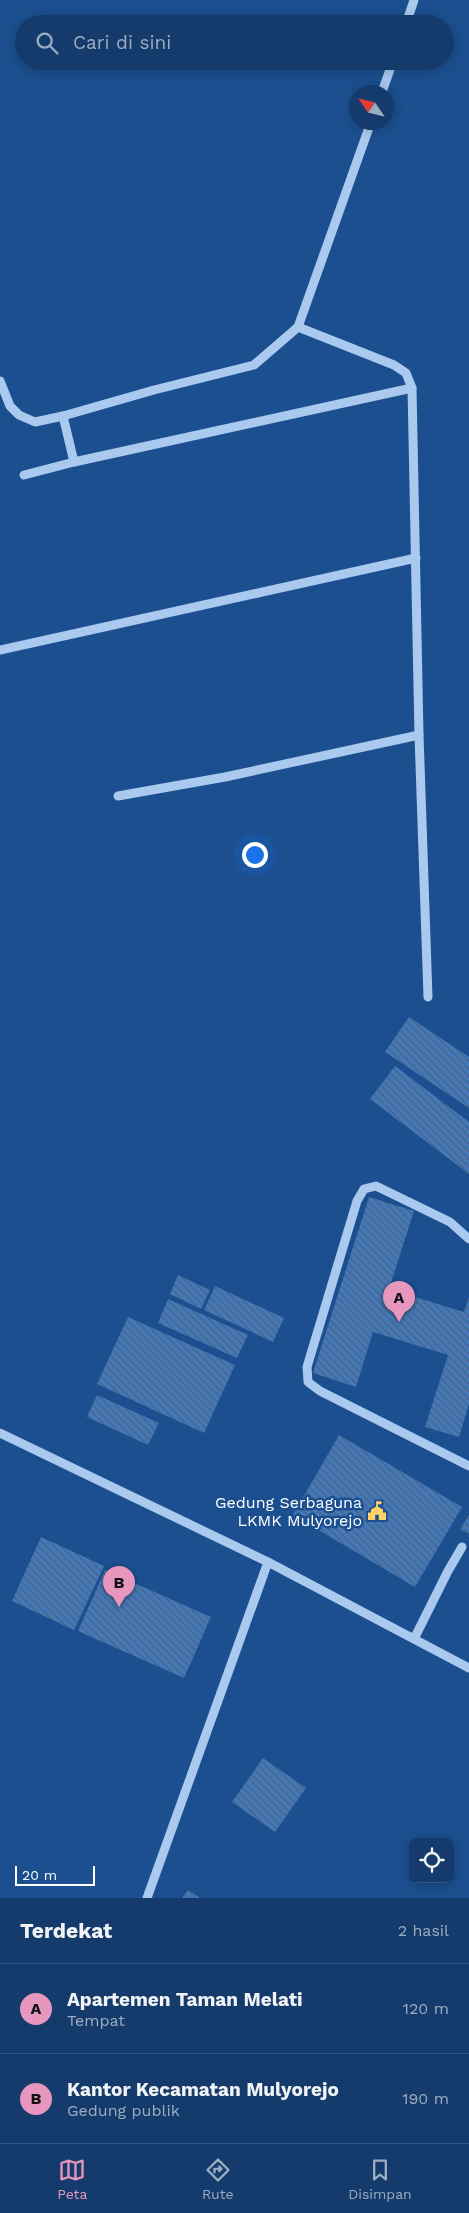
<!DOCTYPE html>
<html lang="id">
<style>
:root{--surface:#143b6b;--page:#214673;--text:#f1f3f6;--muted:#9dadc1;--line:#33557e;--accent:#e797bd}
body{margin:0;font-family:"Work Sans",sans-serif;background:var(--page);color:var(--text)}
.controls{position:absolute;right:15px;bottom:15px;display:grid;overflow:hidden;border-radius:8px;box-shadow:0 2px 12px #0003}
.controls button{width:45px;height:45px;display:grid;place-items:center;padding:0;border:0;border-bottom:1px solid var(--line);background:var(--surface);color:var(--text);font:25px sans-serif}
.compass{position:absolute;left:349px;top:85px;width:45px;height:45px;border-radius:50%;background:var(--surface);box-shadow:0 2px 12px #0003;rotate:305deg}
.scale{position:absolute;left:15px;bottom:12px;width:80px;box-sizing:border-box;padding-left:5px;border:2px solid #fff;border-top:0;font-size:14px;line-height:18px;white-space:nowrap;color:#fff;-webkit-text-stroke:4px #1b4f8f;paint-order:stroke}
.you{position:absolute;left:254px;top:854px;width:18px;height:18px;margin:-12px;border:4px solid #fff;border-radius:50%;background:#1a73e8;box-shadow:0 0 0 8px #1a73e833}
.badge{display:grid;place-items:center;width:32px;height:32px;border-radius:50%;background:var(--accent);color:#111;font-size:16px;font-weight:700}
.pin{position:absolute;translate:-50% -41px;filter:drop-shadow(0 1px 2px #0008)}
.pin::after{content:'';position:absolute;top:26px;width:18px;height:15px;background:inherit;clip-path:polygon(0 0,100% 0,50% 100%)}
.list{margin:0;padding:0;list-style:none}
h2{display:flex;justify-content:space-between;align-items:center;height:65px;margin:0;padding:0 20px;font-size:21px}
h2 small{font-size:16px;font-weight:400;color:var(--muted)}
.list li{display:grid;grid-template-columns:32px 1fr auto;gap:15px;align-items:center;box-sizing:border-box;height:90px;padding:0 20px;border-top:1px solid var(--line)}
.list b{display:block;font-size:19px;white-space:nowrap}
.list p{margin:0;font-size:16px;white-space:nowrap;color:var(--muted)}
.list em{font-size:16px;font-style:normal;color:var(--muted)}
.icon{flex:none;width:28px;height:28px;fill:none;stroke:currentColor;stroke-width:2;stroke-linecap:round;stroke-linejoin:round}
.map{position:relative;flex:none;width:469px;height:1898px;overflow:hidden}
.search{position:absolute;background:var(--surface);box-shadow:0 2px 12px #0003;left:15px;right:15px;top:15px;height:55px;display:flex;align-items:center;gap:12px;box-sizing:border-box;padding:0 18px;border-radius:28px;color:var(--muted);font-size:19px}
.sheet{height:245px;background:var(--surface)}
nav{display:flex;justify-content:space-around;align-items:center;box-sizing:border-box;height:70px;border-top:1px solid var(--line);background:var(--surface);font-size:14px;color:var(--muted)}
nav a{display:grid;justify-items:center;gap:2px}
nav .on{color:var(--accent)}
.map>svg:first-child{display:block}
.building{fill:url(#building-back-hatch)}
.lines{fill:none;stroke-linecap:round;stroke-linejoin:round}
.minor{stroke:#a9c9ee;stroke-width:9}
.labels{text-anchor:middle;stroke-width:5;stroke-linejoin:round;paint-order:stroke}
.poi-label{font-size:16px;fill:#fff;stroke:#1b4f8f;text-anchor:end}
</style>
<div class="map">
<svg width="469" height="1898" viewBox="0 0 469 1898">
<defs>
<pattern id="building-back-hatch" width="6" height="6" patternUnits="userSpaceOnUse" patternTransform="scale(1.25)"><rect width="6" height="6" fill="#4478b7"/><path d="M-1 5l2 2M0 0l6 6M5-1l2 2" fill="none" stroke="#486282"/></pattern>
</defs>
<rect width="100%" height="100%" fill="#1b4f8f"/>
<g class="building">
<polygon points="409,1017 469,1057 469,1108 385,1052"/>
<polygon points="395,1066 469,1122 469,1174 370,1099"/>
<polygon points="369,1197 414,1211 389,1289 464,1312 469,1297 469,1404 459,1437 425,1427 448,1355 373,1332 356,1387 313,1373"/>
<polygon points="178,1275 210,1290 201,1309 170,1294"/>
<polygon points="215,1286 284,1318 273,1342 204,1310"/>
<polygon points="168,1299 248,1335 237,1358 158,1323"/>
<polygon points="128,1317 235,1365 204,1433 97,1384"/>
<polygon points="97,1395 159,1423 148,1445 87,1417"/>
<polygon points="339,1435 462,1507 415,1587 293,1515"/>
<polygon points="469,1515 469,1534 460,1529"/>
<polygon points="41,1537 104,1566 74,1630 12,1601"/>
<polygon points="105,1570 211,1617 184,1678 78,1631"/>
<polygon points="263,1758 306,1788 275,1832 232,1802"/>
<polygon points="188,1890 200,1898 182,1898"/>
</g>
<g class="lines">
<g class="minor">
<polyline points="406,24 414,0"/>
<polyline points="382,92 393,61"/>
<polyline points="298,327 394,365 406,373 412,388 419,735 428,997"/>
<polyline points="0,381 10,406 19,415 35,422 63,416 154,390 254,365 298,327 371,122"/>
<polyline points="63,416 74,462"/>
<polyline points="24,475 74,462 412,388"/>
<polyline points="0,650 416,558"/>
<polyline points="118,796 225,777 419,735"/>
<polyline points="469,1239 450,1222 376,1186 364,1189 357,1201 307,1367 308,1382 320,1391 469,1466"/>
<polyline points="0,1433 268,1562 147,1898"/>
<polyline points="268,1562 469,1668"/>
<polyline points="414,1639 448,1571 462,1547"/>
</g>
</g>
<defs>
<g id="civic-bare" transform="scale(1.5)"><path d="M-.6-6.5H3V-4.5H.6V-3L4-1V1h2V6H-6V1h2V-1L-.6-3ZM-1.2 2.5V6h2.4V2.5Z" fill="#ffd166" stroke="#1b4f8f" stroke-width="2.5" paint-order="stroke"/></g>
</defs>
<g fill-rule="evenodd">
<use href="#civic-bare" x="377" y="1511"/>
</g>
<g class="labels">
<g class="poi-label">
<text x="362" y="1508">Gedung Serbaguna<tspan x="362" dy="18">LKMK Mulyorejo</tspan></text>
</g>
</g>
</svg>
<div class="controls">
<button><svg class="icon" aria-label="locate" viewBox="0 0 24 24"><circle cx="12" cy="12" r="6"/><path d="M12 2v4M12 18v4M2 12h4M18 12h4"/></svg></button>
</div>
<svg class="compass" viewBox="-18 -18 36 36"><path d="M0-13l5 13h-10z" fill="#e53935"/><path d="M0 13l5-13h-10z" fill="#9dadc1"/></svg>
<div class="scale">20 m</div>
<div class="you"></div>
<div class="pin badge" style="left:399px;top:1322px">A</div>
<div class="pin badge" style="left:119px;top:1607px">B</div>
<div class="search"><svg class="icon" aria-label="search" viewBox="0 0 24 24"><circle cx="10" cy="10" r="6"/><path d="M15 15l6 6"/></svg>Cari di sini</div>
</div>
<section class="sheet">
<h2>Terdekat<small>2 hasil</small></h2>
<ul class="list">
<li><span class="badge">A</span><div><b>Apartemen Taman Melati</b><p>Tempat</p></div><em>120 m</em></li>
<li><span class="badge">B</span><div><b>Kantor Kecamatan Mulyorejo</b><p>Gedung publik</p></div><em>190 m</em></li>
</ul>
</section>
<nav>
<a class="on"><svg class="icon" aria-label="map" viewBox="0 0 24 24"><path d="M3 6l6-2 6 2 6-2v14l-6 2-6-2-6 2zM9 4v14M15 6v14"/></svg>Peta</a>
<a><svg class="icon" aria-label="directions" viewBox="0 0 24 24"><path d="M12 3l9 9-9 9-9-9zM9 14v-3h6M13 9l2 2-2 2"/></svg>Rute</a>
<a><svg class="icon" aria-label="saved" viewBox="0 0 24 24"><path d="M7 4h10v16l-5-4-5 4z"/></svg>Disimpan</a>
</nav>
